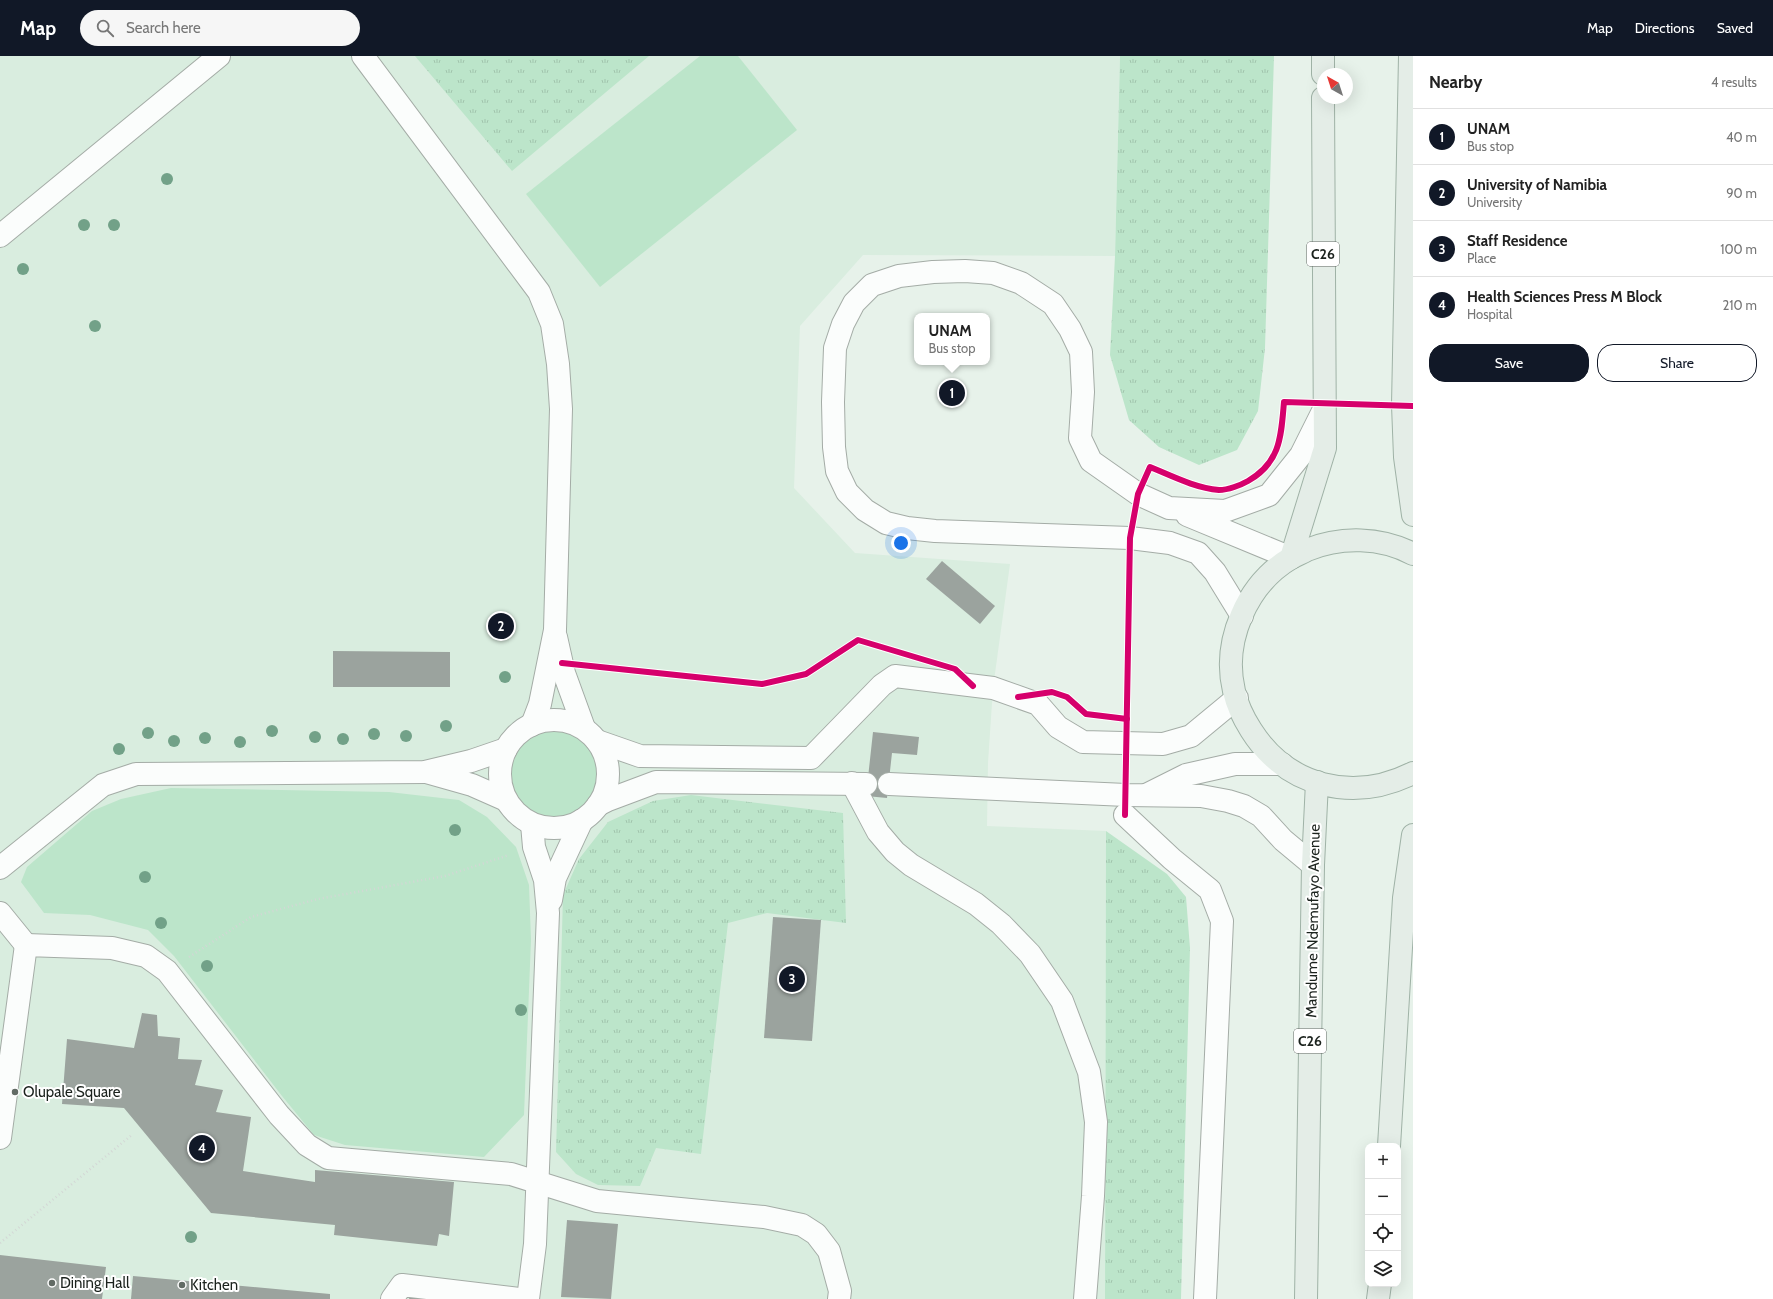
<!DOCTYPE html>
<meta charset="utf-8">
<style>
:root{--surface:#fff;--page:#f6f6f6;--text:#222;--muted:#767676;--line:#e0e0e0;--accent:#111827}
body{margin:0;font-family:Cabin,sans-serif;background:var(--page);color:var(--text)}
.controls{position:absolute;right:12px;bottom:12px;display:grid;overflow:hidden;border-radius:8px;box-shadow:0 4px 16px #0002}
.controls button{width:36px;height:36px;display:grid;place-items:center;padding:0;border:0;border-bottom:1px solid var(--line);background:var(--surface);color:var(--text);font:20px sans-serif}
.compass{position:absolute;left:1317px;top:12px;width:36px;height:36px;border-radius:50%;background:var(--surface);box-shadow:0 4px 16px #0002;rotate:321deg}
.you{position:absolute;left:901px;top:487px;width:14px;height:14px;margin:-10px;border:3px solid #fff;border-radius:50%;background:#1a73e8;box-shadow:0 0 0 6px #1a73e833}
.badge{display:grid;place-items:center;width:26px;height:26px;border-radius:50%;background:var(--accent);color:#fff;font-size:13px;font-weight:700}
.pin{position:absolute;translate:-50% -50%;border:2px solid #fff;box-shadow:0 1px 4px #0006}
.popup{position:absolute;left:914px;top:257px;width:76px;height:52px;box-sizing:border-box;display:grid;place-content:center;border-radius:8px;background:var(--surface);filter:drop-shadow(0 1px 3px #0005);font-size:13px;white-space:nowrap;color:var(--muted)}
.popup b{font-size:15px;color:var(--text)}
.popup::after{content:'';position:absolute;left:50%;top:100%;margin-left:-8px;border:8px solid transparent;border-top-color:var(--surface)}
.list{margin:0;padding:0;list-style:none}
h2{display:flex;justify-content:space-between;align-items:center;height:52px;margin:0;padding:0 16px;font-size:17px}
h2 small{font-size:13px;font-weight:400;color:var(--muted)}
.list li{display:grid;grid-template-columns:26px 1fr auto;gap:12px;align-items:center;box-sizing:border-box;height:56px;padding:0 16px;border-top:1px solid var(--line)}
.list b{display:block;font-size:15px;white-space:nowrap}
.list p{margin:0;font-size:13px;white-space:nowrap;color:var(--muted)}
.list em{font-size:13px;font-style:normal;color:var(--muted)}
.actions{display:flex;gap:8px;padding:12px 16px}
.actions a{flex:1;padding:9px 0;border:1px solid var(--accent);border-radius:16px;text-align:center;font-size:14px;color:var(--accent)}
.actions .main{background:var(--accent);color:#fff}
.icon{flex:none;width:22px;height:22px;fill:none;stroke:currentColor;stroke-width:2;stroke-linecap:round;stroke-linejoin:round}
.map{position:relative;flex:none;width:1413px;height:1243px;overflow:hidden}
header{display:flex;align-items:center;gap:24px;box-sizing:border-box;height:56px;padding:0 20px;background:var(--accent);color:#fff}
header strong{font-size:19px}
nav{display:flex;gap:22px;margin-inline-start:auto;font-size:14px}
.search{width:280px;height:36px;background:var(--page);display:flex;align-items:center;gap:10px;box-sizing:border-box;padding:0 14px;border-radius:22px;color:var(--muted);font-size:15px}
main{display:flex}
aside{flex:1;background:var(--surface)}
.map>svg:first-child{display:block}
.built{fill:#d9eddf}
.grass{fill:url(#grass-tufts)}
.garden{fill:#bce5ca}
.building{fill:#9ba39e}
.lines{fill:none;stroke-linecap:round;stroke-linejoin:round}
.minor-casing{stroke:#a4aca6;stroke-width:24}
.major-casing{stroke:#9fb2a6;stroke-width:24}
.path{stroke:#d3d7d5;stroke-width:2.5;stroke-dasharray:1 3;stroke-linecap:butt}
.minor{stroke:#fbfdfc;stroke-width:22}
.major{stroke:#e4ede7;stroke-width:22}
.cycleway-casing{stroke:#fff;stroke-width:8}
.cycleway{stroke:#d6006c;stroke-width:6}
.tree{fill:#72a188}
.poi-dot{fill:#626b65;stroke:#fff;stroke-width:1.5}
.labels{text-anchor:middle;stroke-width:4;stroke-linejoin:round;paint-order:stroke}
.shield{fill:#fff;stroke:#5f6461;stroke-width:1}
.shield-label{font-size:14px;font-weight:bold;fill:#1b221d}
.street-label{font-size:15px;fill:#1b221d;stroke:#fff}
.poi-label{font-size:15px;fill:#1b221d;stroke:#fff;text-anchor:start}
</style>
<header>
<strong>Map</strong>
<div class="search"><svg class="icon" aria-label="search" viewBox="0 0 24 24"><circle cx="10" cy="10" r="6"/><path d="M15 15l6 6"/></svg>Search here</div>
<nav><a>Map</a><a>Directions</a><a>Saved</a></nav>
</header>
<main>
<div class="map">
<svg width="1413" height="1243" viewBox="0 0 1413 1243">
<defs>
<pattern id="grass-tufts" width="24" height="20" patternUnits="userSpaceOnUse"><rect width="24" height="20" fill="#bce5ca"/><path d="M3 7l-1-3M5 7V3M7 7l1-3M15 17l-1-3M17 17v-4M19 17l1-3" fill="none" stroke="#a1c4ad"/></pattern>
</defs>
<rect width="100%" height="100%" fill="#e7f2ea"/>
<polygon class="built" points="0,0 1120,0 1115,200 863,199 800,270 794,432 855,497 1010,508 993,632 988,707 987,770 1106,775 1105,1243 0,1243"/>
<g class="grass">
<polygon points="415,0 649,0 512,115"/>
<polygon points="1120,0 1274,0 1265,292 1258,355 1237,394 1199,409 1159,391 1129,364 1110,299 1115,200"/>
<polygon points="691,739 843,757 846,867 767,857 728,867 701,1098 656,1092 640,1130 598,1129 576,1118 556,1096 563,839 579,803 608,766 653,745"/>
<polygon points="1106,775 1167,818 1186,841 1190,892 1181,1243 1105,1243"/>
</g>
<g class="garden">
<polygon points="700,0 738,0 797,74 600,231 526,138"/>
<circle cx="554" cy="718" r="44"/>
<polygon points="171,732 389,736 459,744 487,761 516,791 529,829 531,884 524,1059 484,1101 345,1089 314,1079 282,1040 174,900 148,874 90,859 44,857 21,826 27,811 92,755 121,743"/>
</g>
<g class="building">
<polygon points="942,505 995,550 980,568 926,523"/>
<polygon points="333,595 450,596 450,631 333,631"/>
<polygon points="873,676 919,681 917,699 892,697 887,742 866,740"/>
<polygon points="773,861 821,864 812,985 764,982"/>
<polygon points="142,957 157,959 158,980 180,982 178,1003 202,1004 195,1029 223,1034 216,1056 251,1061 243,1115 315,1126 315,1114 454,1126 449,1180 439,1178 437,1190 334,1179 335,1169 211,1157 124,1052 62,1048 67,983 134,992"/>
<polygon points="567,1164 618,1168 611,1243 561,1241"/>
<polygon points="0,1199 106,1211 102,1243 0,1243"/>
<polygon points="133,1220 330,1238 330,1243 131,1243"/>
<polygon points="410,1240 428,1243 409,1243"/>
</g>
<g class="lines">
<g class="minor-casing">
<g id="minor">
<polyline points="363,0 539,236 552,268 558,308 561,353 555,574 540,648 532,669"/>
<polyline points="0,180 219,0"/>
<polyline points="1187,459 1291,502"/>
<polyline points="1242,560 1215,516 1198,497 1170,487 1130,482 935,475 907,472 886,467 865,454 847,436 837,415 834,391 833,346 835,292 843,268 854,247 872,229 899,220 933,216 965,215 993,217 1021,227 1053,248 1070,273 1081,296 1083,336 1080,382 1091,405 1138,438 1169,452 1225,455 1269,439 1301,399 1324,353"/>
<polyline points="556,581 564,617 584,672"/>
<circle cx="554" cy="718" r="54"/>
<polyline points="597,685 640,700 811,702 882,629 895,620 993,632 1038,648 1058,671 1083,686 1163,688 1191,680 1237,642"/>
<polyline points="426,716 472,729 506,744"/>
<polyline points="852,727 878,776 895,796 911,809 976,848 1001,868 1030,898 1062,945 1089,1016 1096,1066 1093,1140 1085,1243"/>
<polyline points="889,728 1126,739 1201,740 1228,745 1244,750 1261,760 1283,784 1313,809"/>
<polyline points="1148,738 1186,719 1235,708 1282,708"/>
<polyline points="598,749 608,744 656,726 866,728"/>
<polyline points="1125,759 1172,803 1210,834 1222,865 1205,1243"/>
<polyline points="0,812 103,729 136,718 425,716 471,705 506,693"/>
<polyline points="551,844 555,822 582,764"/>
<polyline points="0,857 26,889"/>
<polyline points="0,1082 26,889 112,892 146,900 167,915 279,1059 307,1089 328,1102 511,1118 597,1145 764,1161 802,1169 816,1178 829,1195 840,1235 839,1243"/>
<polyline points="392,1243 402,1229 519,1243"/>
<polyline points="528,1243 535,1188 548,857 545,824 534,791 532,768"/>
</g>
</g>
<g class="major-casing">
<g id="major">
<polyline points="1323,0 1323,18"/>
<polyline points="1410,0 1403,349 1405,401 1413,459"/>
<path d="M1413,498C1381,481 1341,480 1307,494C1302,497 1296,499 1291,502C1247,528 1222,585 1234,635C1237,649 1244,663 1251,674C1287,731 1353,747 1413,717"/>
<polyline points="1291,502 1325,392 1323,42"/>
<polyline points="1389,1090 1404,842 1413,779"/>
<polyline points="1306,1243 1313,809 1317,726"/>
<polyline points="1378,1243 1380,1228"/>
</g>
</g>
<g class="path">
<polyline points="189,901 251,861 318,843 445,820 509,799"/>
<polyline points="0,1187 133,1078"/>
</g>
<use href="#minor" class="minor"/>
<use href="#major" class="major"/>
<g class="cycleway-casing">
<g id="cycleway">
<polyline points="562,607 762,628 806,618 858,584 955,613 973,630"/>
<polyline points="1018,641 1052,636 1067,641 1086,658 1127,663"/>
<path d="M1125,759L1130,482L1138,438L1150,411C1172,420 1195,432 1219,434C1228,434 1241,429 1248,425C1281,406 1281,380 1284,346L1413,350"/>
</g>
</g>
<use href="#cycleway" class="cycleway"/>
</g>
<g class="tree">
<circle cx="167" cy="123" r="6"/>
<circle cx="84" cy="169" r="6"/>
<circle cx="114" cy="169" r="6"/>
<circle cx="23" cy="213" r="6"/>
<circle cx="95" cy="270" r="6"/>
<circle cx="505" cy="621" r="6"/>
<circle cx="446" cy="670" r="6"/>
<circle cx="272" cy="675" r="6"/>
<circle cx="148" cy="677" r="6"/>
<circle cx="374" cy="678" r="6"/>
<circle cx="406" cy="680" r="6"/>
<circle cx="315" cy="681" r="6"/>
<circle cx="205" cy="682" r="6"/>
<circle cx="343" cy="683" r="6"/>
<circle cx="174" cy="685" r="6"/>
<circle cx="240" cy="686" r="6"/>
<circle cx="119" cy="693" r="6"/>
<circle cx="455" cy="774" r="6"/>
<circle cx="145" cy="821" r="6"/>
<circle cx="161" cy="867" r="6"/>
<circle cx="207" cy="910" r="6"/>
<circle cx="521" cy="954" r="6"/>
<circle cx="191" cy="1181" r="6"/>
</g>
<g class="poi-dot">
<circle cx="15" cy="1036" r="4"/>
<circle cx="52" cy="1227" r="4"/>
<circle cx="182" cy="1229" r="4"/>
</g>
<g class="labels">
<g class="shield">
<rect x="1307" y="186" width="32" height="24" rx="3"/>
<rect x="1294" y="973" width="32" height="24" rx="3"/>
</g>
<g class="shield-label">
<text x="1323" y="203">C26</text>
<text x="1310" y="990">C26</text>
</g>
<g class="street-label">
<text transform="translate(1313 865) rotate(-89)" y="5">Mandume Ndemufayo Avenue</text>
</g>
<g class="poi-label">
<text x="23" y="1041">Olupale Square</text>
<text x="60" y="1232">Dining Hall</text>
<text x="190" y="1234">Kitchen</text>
</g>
</g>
</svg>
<div class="controls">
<button>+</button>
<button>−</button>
<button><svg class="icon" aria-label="locate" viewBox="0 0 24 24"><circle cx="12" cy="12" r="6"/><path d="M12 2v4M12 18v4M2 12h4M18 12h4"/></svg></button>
<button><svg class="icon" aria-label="layers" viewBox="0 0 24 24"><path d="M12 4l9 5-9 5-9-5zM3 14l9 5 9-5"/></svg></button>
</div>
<svg class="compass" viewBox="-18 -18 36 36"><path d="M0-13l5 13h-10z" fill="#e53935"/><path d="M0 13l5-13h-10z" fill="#767676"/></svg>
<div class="you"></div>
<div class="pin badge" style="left:952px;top:337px">1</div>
<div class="popup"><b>UNAM</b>Bus stop</div>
<div class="pin badge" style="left:501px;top:570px">2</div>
<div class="pin badge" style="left:792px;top:923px">3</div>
<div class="pin badge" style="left:202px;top:1092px">4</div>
</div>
<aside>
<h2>Nearby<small>4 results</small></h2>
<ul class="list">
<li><span class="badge">1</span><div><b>UNAM</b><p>Bus stop</p></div><em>40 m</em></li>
<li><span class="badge">2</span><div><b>University of Namibia</b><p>University</p></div><em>90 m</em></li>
<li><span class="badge">3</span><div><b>Staff Residence</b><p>Place</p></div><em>100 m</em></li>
<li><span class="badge">4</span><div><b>Health Sciences Press M Block</b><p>Hospital</p></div><em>210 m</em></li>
</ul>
<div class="actions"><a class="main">Save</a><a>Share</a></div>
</aside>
</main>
